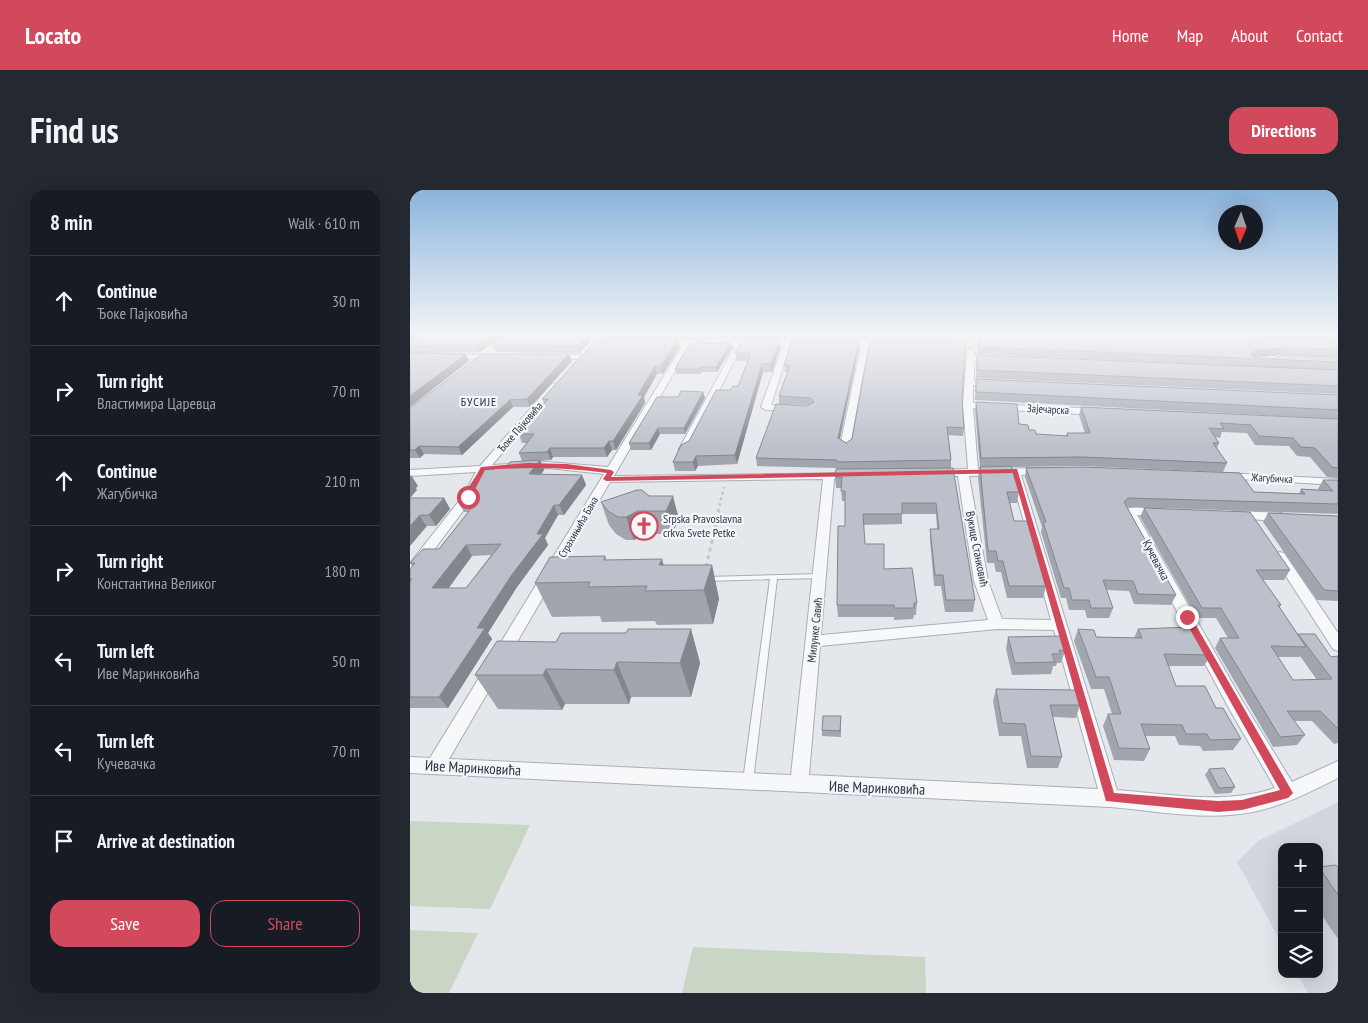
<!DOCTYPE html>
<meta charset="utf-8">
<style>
:root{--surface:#171b24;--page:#242831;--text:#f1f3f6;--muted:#9ea1a6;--line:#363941;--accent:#d1495b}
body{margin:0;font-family:"PT Sans Narrow",sans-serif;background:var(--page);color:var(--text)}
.controls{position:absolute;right:15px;bottom:15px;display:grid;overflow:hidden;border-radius:10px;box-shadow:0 5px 20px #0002}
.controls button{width:45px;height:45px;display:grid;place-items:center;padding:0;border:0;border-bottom:1px solid var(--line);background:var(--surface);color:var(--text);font:25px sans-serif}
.compass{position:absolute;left:808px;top:15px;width:45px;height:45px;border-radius:50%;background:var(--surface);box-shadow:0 5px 20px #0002;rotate:182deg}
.stop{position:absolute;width:15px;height:15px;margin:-11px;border:4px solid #d1495b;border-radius:50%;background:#fff}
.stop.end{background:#d1495b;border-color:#fff;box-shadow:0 1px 5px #0008}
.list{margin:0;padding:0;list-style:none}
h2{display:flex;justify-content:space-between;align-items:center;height:65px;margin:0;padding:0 20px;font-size:21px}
h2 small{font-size:16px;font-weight:400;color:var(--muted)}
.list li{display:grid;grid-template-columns:32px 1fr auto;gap:15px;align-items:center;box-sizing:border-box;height:90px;padding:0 20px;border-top:1px solid var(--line)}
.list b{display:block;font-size:19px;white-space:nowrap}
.list p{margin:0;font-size:16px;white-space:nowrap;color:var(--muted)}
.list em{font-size:16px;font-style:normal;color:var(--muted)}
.actions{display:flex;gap:10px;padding:15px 20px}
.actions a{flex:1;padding:11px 0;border:1px solid var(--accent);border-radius:15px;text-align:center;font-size:18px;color:var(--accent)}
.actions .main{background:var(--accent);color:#fff}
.icon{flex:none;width:28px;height:28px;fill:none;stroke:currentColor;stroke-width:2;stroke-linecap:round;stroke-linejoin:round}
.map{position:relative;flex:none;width:928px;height:803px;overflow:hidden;border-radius:15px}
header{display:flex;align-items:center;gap:30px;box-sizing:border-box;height:70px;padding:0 25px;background:var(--accent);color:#fff}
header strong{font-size:24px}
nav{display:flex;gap:28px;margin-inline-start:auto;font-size:18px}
.intro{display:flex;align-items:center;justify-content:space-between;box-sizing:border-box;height:120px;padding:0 30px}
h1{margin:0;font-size:35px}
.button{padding:12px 22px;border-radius:15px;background:var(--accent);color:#fff;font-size:18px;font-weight:700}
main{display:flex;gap:30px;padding:0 30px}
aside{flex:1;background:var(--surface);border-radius:15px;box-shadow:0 5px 20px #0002}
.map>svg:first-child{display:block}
.built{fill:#d2d6de}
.green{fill:#c9d6c5}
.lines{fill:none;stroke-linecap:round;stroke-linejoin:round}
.lane-casing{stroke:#a9aeb7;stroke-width:2}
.street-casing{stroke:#a9aeb7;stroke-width:2}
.path-far1{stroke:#c2c5cb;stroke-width:2.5;stroke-dasharray:3 3;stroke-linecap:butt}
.path{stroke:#c2c5cb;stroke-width:3;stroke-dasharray:4 4;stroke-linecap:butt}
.lane{fill:#f7f8fa;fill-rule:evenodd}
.street{fill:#f7f8fa;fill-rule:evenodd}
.wall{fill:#a1a5ae;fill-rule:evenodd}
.shaded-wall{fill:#83868d}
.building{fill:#bbc0ca;stroke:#83868d;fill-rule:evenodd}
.route{fill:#d1495b}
.labels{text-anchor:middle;stroke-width:4.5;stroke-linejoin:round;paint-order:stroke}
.far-street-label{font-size:11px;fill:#2b3445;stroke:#f4f6f9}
.far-quarter-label{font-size:12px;letter-spacing:1px;fill:#1d2536;stroke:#f4f6f9}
.poi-label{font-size:12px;fill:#2b3445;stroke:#f4f6f9;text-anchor:start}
.street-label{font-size:12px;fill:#2b3445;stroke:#f4f6f9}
.near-street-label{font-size:15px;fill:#2b3445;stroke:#f4f6f9}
</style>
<header>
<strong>Locato</strong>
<nav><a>Home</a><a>Map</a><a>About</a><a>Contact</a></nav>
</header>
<div class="intro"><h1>Find us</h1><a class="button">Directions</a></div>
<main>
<aside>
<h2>8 min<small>Walk · 610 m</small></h2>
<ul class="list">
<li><svg class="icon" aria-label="ahead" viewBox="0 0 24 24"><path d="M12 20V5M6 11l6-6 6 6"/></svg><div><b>Continue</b><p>Ђоке Пајковића</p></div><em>30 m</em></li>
<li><svg class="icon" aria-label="right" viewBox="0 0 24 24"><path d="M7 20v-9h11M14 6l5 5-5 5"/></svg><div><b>Turn right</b><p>Властимира Царевца</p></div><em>70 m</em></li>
<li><svg class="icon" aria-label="ahead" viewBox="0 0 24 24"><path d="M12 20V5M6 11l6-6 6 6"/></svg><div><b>Continue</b><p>Жагубичка</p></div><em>210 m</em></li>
<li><svg class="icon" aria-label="right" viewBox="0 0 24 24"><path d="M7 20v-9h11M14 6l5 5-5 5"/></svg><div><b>Turn right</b><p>Константина Великог</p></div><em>180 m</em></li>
<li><svg class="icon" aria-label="left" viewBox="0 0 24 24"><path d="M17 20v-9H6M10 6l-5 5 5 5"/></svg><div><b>Turn left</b><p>Иве Маринковића</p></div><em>50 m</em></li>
<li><svg class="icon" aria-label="left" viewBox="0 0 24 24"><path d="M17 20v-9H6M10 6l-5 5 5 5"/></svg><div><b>Turn left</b><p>Кучевачка</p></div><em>70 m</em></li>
<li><svg class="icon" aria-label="arrive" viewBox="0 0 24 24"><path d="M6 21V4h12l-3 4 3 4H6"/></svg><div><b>Arrive at destination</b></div></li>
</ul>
<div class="actions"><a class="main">Save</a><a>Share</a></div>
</aside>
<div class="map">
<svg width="928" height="803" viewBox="0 0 928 803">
<rect width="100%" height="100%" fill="#e4e7ec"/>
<polygon class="built" points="928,612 928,803 898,803 888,784 909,784 909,657 872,657 872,754 827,672 848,651"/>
<g class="green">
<polygon points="0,631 120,635 80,719 0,716"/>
<polygon points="0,740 68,743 39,803 0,803"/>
<polygon points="283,757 515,767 516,803 272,803"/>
</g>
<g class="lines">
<g class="lane-casing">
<polygon id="lane" points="410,384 413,386 412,388 367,389 343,591 341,594 338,595 335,594 333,591 360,389 296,391 293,389 296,387"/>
</g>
<g class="street-casing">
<g id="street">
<polygon points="187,145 194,145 177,165 171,165 171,161"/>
<path d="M377,145H383L382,152H399L403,154L399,156H380L361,215L385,217V221L356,220L351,217L373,156H332L279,259L274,262L270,261L269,259L325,156L280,155L204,286L447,283V287L424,289L411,445L578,430L564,391L548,286H527L522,283L527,280L558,279L553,215L557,160L564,158L565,166L588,167L589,169L585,171H564V190H583L587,193L583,196L563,195V213L689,219L694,222L689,225L563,218L568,279L633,278L638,281L633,284L611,285L707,600C760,604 813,615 865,598L821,522L713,321C720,315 749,316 756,322L750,326L727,325L833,512L882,592L928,571V588C900,602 873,616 843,622C796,631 747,621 700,617L0,583V567L20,568L194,284L138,278L77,282L62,309L5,385L0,386V373L53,306L66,282L0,286V280L70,276L142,194L145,193L149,196L148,198L82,275L138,272L198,277L273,155H267V151L374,152ZM601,285L641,430L592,429L578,391L559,286ZM413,289L381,585L39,569L200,292ZM587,439L644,440L688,599L399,585L410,456Z"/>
<polygon points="430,152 476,152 480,154 476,156 458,156 440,256 435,259 430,256 451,156 427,156 427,152"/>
<polygon points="538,152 562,152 566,154 562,156 535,156 535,152"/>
<polygon points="39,164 87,165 91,167 87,169 36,168 35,166"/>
<polygon points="141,165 171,165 175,167 171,169 138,169 137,167"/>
<polygon points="814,283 928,289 928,295 810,288 810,284"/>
<polygon points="824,321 872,323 878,327 872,331 820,328 818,325 820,322"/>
<polygon points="869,362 874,363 928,443 928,461 923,459 863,366"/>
</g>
</g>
<polyline class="path-far1" points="308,322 314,297"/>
<polyline class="path" points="296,377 309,321"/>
<use href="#lane" class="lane"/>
<use href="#street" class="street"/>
</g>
<g class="wall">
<polygon points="0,145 10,145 0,152 94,145 70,162 0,163"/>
<polygon points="187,145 169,163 86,162 83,155"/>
<polygon points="190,145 375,145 374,149 194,149"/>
<polygon points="383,145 543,145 542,150 384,149"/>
<path d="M570,145H926L923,151H928V204L566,188L567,165L834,176L567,164ZM869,165H873L863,169L846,168Z"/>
<polygon points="370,150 370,158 362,182 353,182 327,274 288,276 285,281 265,281 263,272 279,251 321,200 328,196 338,171 327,171 325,163"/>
<polygon points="449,151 449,158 430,249 436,253 552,208 554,238 553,246 538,245 541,270 541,278 565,410 563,422 535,422 531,396 524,396 520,350 520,339 527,339 526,324 492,324 492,334 453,335 455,354 474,379 507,413 506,425 504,425 503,429 484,430 484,427 428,427 427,415 435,336 435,311 432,311 431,298 426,298 425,287 427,278 347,276 346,268 399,215 369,214 369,206 378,182 375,182 374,175"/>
<path d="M270,157L253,184H247L234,207L235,213L206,260H202L197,267H143L141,270L130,271L134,280L131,284L172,285L176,295L154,325H148L135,348L138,355L107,397L78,443L82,449L38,518H0V379L2,376L0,373L29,359L58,322H54L48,312L95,278L112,271L109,263L117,253H112L109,244L112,241L111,239L134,213L132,209ZM81,365L56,398H38L62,366Z"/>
<polygon points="322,158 307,182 292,182 291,184 266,184 265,179"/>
<polygon points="159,164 162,171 120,217 103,217 52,265 14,264 10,268 0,268 0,218"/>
<polygon points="566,189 928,205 928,229 565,210"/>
<polygon points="293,202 295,208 275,244 250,244 241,260 221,260 219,253 268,207"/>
<polygon points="566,212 609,234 626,244 656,246 657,243 675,243 669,225 671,217 928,229 928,288 917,287 900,267 887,266 879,256 845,255 837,243 812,242 810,248 805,247 809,253 807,258 817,273 813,282 670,276 601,277 609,302 607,313 600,313 604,331 636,396 633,408 597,408 591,382 586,382 584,373 577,373 568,288 570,277 565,220"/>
<path d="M616,278L844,302L889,304L891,299L909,300L908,299L913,290H928V324L753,318L880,380L874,390H853L871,415L869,418L888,444L921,467L928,466V553L924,554L902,531H884L895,545L887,555L863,557L805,458L810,448H818L806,428H787L730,327L734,318L717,317L766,405L761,415L724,414L719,401L696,400L703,418L699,428H677L675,420H659L656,408H651L631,342L632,337L615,287ZM890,466L907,490H883L868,467H889Z"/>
<polygon points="227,300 269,329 262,344 235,344 224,350 216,350 206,344 199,335 191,312"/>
<polygon points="0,308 34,308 40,319 26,336 17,336"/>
<polygon points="858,323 928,326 928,411 907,410 853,332"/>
<polygon points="195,366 197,370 254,375 302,375 309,409 303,434 247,435 245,431 192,432 190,426 142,427 125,393"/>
<polygon points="281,439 290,473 281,507 221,507 219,514 155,514 152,520 88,519 65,485 146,452 216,443"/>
<polygon points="668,439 686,447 724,448 728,439 785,446 801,465 794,476 758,476 766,496 806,518 831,549 823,560 793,561 790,556 769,555 765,546 735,546 740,559 734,571 704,570 693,536 698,524 702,524 694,499 681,499 664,451"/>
<polygon points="598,447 655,461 651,473 647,473 646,476 643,476 641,484 602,485 596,459"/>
<polygon points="586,499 670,515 666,528 643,527 652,567 648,578 617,578 611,546 589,546 583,511"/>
<polygon points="431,526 431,547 412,546 412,540"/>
<polygon points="799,579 825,597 821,603 805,604 795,585"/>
<polygon points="909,677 928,677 928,749 909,721"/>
</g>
<g class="shaded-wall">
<polygon points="0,145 10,145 0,153"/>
<polygon points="82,145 94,145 70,162 67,155"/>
<polygon points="178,145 187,145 169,163 167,156"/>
<polygon points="268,150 270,157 253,184 251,176"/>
<polygon points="370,150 370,158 362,182 361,174"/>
<polygon points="449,151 449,158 428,256 428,248"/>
<polygon points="321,153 322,158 307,182 306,177"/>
<polygon points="872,158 869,165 842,168 840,164 846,160"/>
<polygon points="56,164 59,171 0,217 0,206"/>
<polygon points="159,164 162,171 120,217 117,209"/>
<polygon points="352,174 353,182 327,274 325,265"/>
<polygon points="245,176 247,184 234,207 235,213 206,260 203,251 228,205"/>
<polygon points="293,202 295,208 275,244 274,238"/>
<polygon points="100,210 103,217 52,265 48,257"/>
<polygon points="248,238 250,244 241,260 239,253"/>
<polygon points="199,251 202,260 197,267 194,258"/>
<polygon points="9,256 14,264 10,268 5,260"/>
<polygon points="140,258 143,267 141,270 137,262"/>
<polygon points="286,266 288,276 285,281 283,272"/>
<polygon points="130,270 134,280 124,294 119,284"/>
<polygon points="1,285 8,296 6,298 7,300 0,308 0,287"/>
<polygon points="172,285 176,295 154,325 149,315"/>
<polygon points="263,306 269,329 262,344 256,321"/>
<polygon points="34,308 40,319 26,336 19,325"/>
<polygon points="144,315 148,325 135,348 138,355 107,397 78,443 82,449 38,518 29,507 67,438"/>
<polygon points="228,321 235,344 224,350 216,327"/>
<polygon points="10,325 17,336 0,356 0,336"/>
<polygon points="56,355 62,366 30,410 22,398"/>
<polygon points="252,369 261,401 249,375"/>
<polygon points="302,375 309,409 303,434 294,400"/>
<polygon points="281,439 290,473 281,507 270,473"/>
<polygon points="207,472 221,507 219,514 204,480"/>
<polygon points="136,479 155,514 152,520 133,485"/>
</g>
<g class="building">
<polygon points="12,145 82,145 67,155 0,156 0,153"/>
<polygon points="96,145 178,145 167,156 83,155"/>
<polygon points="570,145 808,145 928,151 928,159 872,158 846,160 840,164 846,168 863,169 873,165 928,167 928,172 568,157"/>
<polygon points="186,150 268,150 251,176 245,176 228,205 233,205 203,251 199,251 194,258 140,258 137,262 109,263 124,244 109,244 113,239 111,239 138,209 132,209"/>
<polygon points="332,150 370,150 361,174 352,174 325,265 286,266 283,272 263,272 271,255 279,251 306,200 321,200 323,196 328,196 341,163 325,163"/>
<polygon points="382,151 449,151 428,248 436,253 442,249 460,151 556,152 552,208 554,238 537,237 541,270 427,272 427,270 346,268 366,214 397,216 404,212 401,208 369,206 380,175 374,175"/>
<polygon points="280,153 321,153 306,177 291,177 290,179 265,179"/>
<polygon points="0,163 56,164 0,206"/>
<polygon points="72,164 159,164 117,209 100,210 48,257 9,256 5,260 0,260 0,218"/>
<polygon points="567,165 928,180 928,196 567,180"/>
<polygon points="566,189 928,205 928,220 566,202"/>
<polygon points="271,201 293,202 274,238 248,238 239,253 219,253 247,207 268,207"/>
<polygon points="566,212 607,214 609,234 618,235 619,240 625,240 626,244 658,246 657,243 680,243 671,217 928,229 928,278 922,277 905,258 891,257 883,248 849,246 841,235 810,233 814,239 799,238 809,253 803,253 817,273 672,267 571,268"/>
<path d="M130,270L119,284L172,285L149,315H144L127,344H133L101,386L67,438H75L29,507H0V392L2,389H0V379L5,373H0L13,359H29L67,311L48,312L71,280L95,278L100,272ZM91,354L56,398H22L56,355Z"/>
<polygon points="601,276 609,302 597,302 604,331 617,331 636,396 599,396 593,371 588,371 586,361 578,361 570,277"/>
<polygon points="672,277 830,283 844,302 895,304 891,299 923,301 913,290 928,290 928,314 718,308 714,312 766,405 728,404 723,391 693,390 703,418 681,418 679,410 662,410 659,398 654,398 633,332 636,332 616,278"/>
<polygon points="543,278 565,410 536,410 533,385 525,385 520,339 529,339 526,313 492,313 492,324 453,324 455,354 474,354 474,379 502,378 507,413 504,413 504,418 484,418 484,415 427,415 428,336 435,336 435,301 431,301 432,287 425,287 426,279"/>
<polygon points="227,300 232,300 239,306 263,306 256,321 228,321 216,327 208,327 198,321 191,312"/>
<polygon points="0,308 34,308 19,325 10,325 0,336"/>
<polygon points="734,318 840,322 880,380 846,380 871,415 868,415 896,457 861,456 883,490 922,489 888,444 905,444 921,467 928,466 928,539 910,521 877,521 895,545 870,547 810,448 829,448 811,418 792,418"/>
<polygon points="858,323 928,326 928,401 914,400"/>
<polygon points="195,366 194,370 252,369 249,375 302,375 294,400 235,401 237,396 178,397 180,392 125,393 140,367"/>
<polygon points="780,437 785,446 791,446 801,465 754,464 766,496 795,496 806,518 813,518 831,549 800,550 797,544 776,544 772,535 731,534 740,559 709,558 698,524 711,524 699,487 686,487 668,439 684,440 686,447 732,448 728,439"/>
<polygon points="218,439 281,439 270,473 207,472 204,480 136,479 133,485 65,485 87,451 146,452 151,443 216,443"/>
<polygon points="651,446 655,461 649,460 650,464 642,464 645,472 605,473 598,447"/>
<polygon points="586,499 666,500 670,515 640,515 652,567 621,566 615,534 592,533"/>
<polygon points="413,526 431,526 430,541 412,540"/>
<polygon points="814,578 825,597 809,598 799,579"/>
<polygon points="926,675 928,677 928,705 909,677"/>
</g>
<linearGradient id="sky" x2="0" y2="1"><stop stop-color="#8bb4dd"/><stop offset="0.56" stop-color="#f3f4f6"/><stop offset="1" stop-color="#f3f4f6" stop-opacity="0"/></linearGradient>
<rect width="928" height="258" fill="url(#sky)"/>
<path class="route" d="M118,273L157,274L201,280L204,282L201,287L607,279L704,603L808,611L832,610L870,600L773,427L777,424L780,425L883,603L878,608L832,620L808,622L696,611L603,283L196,291L193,289L197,283C155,277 117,277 75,280L60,309L54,307L71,277Z"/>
<defs>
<g id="church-ring" transform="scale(1.4375)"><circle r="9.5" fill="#f4f6f9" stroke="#d1495b" stroke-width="1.5"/><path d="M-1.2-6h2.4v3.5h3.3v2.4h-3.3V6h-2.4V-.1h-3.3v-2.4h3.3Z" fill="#d1495b"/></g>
</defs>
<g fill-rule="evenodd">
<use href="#church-ring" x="234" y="336"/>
</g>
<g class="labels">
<g class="far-street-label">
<text transform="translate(638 219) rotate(3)" y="4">Зајечарска</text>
<text transform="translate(110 237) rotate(-49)" y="4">Ђоке Пајковића</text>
<text transform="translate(862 288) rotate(3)" y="4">Жагубичка</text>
<text transform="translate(168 337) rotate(-60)" y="4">Страхињића Бана</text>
</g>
<g class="far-quarter-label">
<text x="69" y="216">БУСИЈЕ</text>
</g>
<g class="poi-label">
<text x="253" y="333">Srpska Pravoslavna<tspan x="253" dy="14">crkva Svete Petke</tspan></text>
</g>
<g class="street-label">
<text transform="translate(567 359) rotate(79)" y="4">Вукице Станковић</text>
<text transform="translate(746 370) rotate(62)" y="4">Кучевачка</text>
<text transform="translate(405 440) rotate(-84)" y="4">Милунке Савић</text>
</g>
<g class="near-street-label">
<text transform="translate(63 578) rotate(3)" y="5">Иве Маринковића</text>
<text transform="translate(467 598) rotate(2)" y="5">Иве Маринковића</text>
</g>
</g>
</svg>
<div class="controls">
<button>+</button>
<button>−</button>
<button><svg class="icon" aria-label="layers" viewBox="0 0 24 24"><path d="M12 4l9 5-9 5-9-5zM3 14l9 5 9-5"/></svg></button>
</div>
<svg class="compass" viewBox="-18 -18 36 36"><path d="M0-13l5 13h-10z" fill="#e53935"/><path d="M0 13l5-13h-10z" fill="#9ea1a6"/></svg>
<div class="stop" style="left:58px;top:307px"></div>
<div class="stop end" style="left:777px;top:427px"></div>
</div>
</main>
